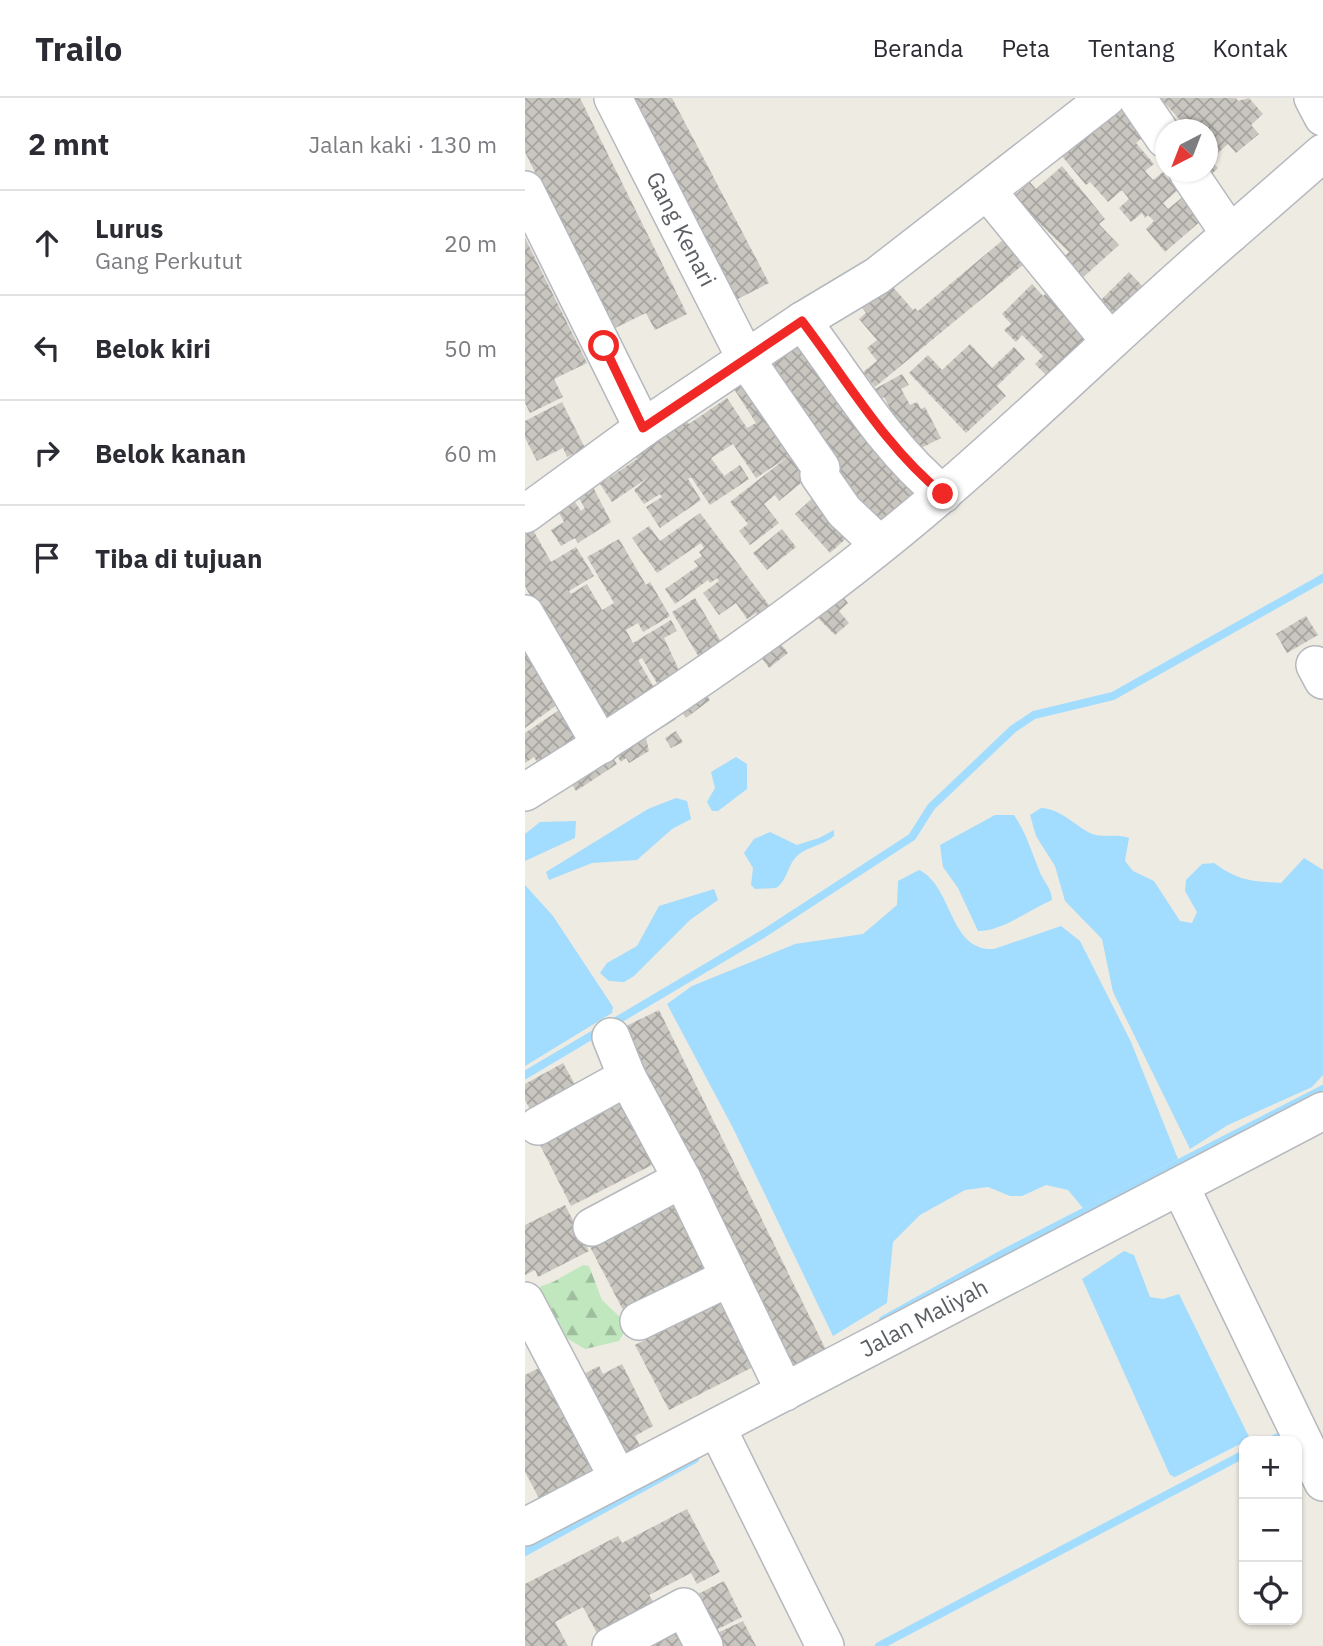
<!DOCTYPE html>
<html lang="id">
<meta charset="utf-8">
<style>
:root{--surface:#fff;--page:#f2f2f3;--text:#2b2b33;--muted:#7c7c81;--line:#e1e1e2}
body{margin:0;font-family:"IBM Plex Sans",sans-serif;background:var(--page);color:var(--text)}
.controls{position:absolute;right:21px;bottom:21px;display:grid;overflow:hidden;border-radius:14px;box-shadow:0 2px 5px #0004}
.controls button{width:63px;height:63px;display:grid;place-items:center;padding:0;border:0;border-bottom:2px solid var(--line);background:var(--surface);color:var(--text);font:35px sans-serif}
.compass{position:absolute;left:630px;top:21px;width:63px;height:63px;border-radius:50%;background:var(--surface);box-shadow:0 2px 5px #0004;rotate:222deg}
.stop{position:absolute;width:21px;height:21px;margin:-16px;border:5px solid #f12926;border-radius:50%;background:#fff}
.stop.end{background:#f12926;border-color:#fff;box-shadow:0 2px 7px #0008}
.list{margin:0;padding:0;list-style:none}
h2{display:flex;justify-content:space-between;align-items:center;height:91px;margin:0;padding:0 28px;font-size:30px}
h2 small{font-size:23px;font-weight:400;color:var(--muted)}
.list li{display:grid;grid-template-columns:46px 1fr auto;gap:21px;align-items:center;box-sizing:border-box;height:105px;padding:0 28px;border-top:2px solid var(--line)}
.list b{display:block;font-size:26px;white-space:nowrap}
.list p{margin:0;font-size:23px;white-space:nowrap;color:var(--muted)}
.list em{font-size:23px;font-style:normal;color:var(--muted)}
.icon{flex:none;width:38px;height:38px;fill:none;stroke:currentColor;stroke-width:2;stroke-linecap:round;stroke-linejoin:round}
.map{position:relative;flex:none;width:798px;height:1548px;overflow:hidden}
header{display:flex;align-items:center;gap:42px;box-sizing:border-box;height:98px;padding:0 35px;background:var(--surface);border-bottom:2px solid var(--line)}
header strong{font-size:33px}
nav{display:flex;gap:38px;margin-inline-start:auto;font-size:24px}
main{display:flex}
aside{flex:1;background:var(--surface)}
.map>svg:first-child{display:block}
.forest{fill:url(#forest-firs)}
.water{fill:#a2dcff}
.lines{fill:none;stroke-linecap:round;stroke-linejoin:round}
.stream{stroke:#a2dcff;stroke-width:8}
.building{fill:url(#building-cross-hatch)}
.minor-casing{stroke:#b5b9be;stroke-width:40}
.minor{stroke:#fff;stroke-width:37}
.route{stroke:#f12926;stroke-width:9}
.labels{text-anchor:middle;stroke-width:5;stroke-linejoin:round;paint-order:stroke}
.street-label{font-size:23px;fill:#5b5f64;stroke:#fff}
</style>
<header>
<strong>Trailo</strong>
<nav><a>Beranda</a><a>Peta</a><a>Tentang</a><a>Kontak</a></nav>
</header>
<main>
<aside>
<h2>2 mnt<small>Jalan kaki · 130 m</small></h2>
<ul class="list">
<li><svg class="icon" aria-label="ahead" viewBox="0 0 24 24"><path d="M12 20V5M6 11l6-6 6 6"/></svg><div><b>Lurus</b><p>Gang Perkutut</p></div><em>20 m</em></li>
<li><svg class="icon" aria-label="left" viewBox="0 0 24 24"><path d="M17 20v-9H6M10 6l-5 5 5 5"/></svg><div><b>Belok kiri</b></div><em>50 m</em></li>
<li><svg class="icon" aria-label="right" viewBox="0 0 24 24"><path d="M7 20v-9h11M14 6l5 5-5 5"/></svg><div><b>Belok kanan</b></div><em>60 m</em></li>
<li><svg class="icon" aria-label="arrive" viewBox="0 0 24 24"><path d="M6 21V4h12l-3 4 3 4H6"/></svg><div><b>Tiba di tujuan</b></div></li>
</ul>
</aside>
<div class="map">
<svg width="798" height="1548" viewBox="0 0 798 1548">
<defs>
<pattern id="forest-firs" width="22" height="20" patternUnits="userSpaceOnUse" patternTransform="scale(1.75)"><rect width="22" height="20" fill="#c0e7be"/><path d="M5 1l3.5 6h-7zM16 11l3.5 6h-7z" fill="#9fbe9e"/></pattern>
<pattern id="building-cross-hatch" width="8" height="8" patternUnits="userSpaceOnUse" patternTransform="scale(1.75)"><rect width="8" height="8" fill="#c9c6c0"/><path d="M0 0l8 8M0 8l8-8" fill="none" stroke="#a6a4a0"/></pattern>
</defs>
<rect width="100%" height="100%" fill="#eeebe2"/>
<polygon class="forest" points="58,1167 64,1168 77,1202 98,1222 100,1233 94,1243 60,1251 38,1238 13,1193 16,1188 28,1184"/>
<g class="water">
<polygon points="211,659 222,666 222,691 193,713 187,713 182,704 190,690 186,674"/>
<polygon points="151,700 162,703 166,721 147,731 112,762 67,765 24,782 21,774 123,711"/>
<path d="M516,710C536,711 548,726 565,735C578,741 591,735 604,740L600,763L608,773L629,783L655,823L667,825L672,814L660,793L661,782L677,766L689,765C714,783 725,783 756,785L779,760L798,772V977L787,989L703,1027L665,1051L588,894L577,841L540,803L530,768L511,738L505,717Z"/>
<path d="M470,717H489C501,735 506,752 514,772C518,784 526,788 527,802C503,812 479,833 453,833L433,790L418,769L415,747Z"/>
<polygon points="51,723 50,740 0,763 0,736 15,724"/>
<path d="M309,732V738C299,747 284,748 273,757C262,767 263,782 251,790L230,791L226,787L228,770L219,755L229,741L245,734L272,747L294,740Z"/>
<path d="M394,772C428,788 424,854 469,851L536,828L555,843L606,944L653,1061L558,1110L543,1092L521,1087L497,1098H485L463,1089L440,1092L395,1117L368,1144L362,1205L308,1238L208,1030L142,906L167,888L270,846L338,836L372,807L373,783Z"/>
<polygon points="0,787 28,818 88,909 87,915 0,968"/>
<polygon points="189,791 193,802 165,822 109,878 99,884 84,883 75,875 82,865 112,848 134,808"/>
<polygon points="599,1153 609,1157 625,1199 638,1201 654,1196 725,1341 650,1379 645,1377 557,1181"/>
</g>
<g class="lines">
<g class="stream">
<polyline points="0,977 238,836 387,739 406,709 488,631 509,617 588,598 798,480"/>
<polyline points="358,1222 479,1155 798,991"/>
<polyline points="745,1343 753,1339"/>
<polyline points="0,1454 170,1361"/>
<polyline points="354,1548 719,1356"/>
</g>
</g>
<g class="building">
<polygon points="0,0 55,0 162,216 130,232 121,215 88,231 0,54"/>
<polygon points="106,0 147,0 244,185 211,202"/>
<polygon points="635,0 711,0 713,3 724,0 738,16 726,27 734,36 711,55 703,46 685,62 693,70 679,83 682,74 682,32 649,32 657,24"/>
<polygon points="601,1 626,32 611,45 629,66 620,73 628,82 638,74 653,92 638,105 643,111 659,98 678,121 640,154 621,131 629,123 623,117 620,120 617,115 606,124 594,110 604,101 597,92 583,104 565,84 561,87 531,51"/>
<polygon points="537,68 580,121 574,126 594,147 553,184 534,163 544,154 488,99 505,84 511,91"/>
<polygon points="0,140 62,265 29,281 38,299 5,315 0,305"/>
<polygon points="479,141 499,166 350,289 338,274 352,263 342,250 352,242 334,221 341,215 333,204 361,181 388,212 390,210 393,213"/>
<polygon points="604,174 621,192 593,220 576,202"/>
<polygon points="507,186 518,198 526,191 574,240 529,285 510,266 518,258 497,237 491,244 479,232 486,226 477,216"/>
<polygon points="272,242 400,393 354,431 232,274"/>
<polygon points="445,246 467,270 489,249 500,261 472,288 481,298 441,335 384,275 403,257 417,272"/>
<polygon points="377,276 384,287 376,291 385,307 392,304 396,311 400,309 416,340 382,357 362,319 368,316 359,299 353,302 348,292"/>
<polygon points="229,278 287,376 254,403 250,397 239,406 254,425 225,447 214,433 223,426 205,404 264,358 231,380 208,346 186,360 199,378 215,367 224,381 185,407 166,379 163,381 176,402 135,430 121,409 137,399 135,396 119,406 109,392 124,379 87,404 75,386 112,361 109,356 160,322 164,326 202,300 222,330 231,325 209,291"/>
<polygon points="37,304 60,350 42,359 38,350 12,363 0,340 0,323"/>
<polygon points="68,389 86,424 53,445 50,440 36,448 26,432 39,424 34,415 50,404 56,413 60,410 53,399"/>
<polygon points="291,397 326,436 305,455 270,416"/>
<polygon points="175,415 250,515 237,524 231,515 222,521 211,505 194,517 178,495 194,483 192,480 185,485 183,482 150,506 140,491 173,468 169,463 177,458 174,454 179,450 176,445 132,475 107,440 124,428 135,443"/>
<polygon points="257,431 271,449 242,472 228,455"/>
<polygon points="8,432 26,464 51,449 69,478 44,493 46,496 62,486 77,512 89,505 62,459 94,441 121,487 125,484 145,518 118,534 113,525 101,532 108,545 146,522 152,533 139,540 155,574 133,587 117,560 113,562 134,598 76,632 0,488 0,437"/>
<polygon points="309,488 323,505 314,513 324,525 310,537 292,519 269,538 258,525"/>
<polygon points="170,500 198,547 178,566 147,514"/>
<polygon points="781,518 793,537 762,555 751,536"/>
<polygon points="247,535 263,555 244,570 229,550"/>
<polygon points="0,542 43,599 0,630"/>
<polygon points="173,587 185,602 161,620 150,605"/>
<polygon points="40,608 59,637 14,667 9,659 0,665 0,635"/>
<polygon points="144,610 151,621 121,640 124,653 104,665 101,660 96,664 86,648"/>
<polygon points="151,633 158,644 146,650 140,640"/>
<polygon points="81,651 92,666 51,693 39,674"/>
<polygon points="134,912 301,1252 259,1272 93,932"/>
<polygon points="38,965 56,997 11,1022 0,1002 0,986"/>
<polygon points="99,999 133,1064 46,1108 13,1043"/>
<polygon points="151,1103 185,1168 98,1212 64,1147"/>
<polygon points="40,1107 64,1153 13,1179 10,1172 0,1177 0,1127"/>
<polygon points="197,1203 230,1268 144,1312 110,1247"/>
<polygon points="26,1264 81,1369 16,1404 0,1374 0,1277"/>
<polygon points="97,1266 128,1328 110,1338 117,1352 92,1364 49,1281 74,1268 78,1276"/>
<polygon points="162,1411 195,1474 172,1486 166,1475 124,1497 129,1505 72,1535 58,1509 30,1524 43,1548 0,1548 0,1486 93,1438 97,1445"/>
<polygon points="199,1483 217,1519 189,1533 171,1497"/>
<polygon points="218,1523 231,1548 196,1548 190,1536"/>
<polygon points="149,1530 159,1548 116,1548"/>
</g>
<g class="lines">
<g class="minor-casing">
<g id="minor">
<polyline points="88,0 222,263 296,370 294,377 319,413 354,446"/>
<polyline points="612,0 640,41"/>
<polyline points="788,0 798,19"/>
<polyline points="0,92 118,330"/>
<polyline points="463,94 585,243"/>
<polyline points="705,136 798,55"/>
<path d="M277,223C322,282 360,349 418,396"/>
<polyline points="0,416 118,330 277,223 352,178 581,0"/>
<polyline points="0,516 76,647"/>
<polyline points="790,567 798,582"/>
<path d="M0,694C145,604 288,507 418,395C516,311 607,220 705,136L663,74"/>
<polyline points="86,939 102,979 157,1081 260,1294"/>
<polyline points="13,1028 102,979"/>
<polyline points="655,1088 798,1384"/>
<polyline points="67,1129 157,1081"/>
<polyline points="0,1203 93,1380"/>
<polyline points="114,1223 203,1180"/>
<polyline points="192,1330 300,1548"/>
<polyline points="0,1429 798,1013"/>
<polyline points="86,1548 159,1509 179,1548"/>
</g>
</g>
<use href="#minor" class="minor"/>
</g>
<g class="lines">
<path class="route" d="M79,248L118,330L277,223C322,282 360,349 418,396"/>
</g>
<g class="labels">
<g class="street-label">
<text transform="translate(156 131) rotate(63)" y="8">Gang Kenari</text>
<text transform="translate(399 1220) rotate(-28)" y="8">Jalan Maliyah</text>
</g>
</g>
</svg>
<div class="controls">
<button>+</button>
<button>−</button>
<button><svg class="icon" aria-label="locate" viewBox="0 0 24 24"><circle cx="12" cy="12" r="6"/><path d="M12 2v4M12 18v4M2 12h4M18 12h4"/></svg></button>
</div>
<svg class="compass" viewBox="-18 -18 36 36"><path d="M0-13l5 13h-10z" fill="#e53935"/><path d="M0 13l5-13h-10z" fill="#7c7c81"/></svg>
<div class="stop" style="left:79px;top:248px"></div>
<div class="stop end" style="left:418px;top:396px"></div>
</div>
</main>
